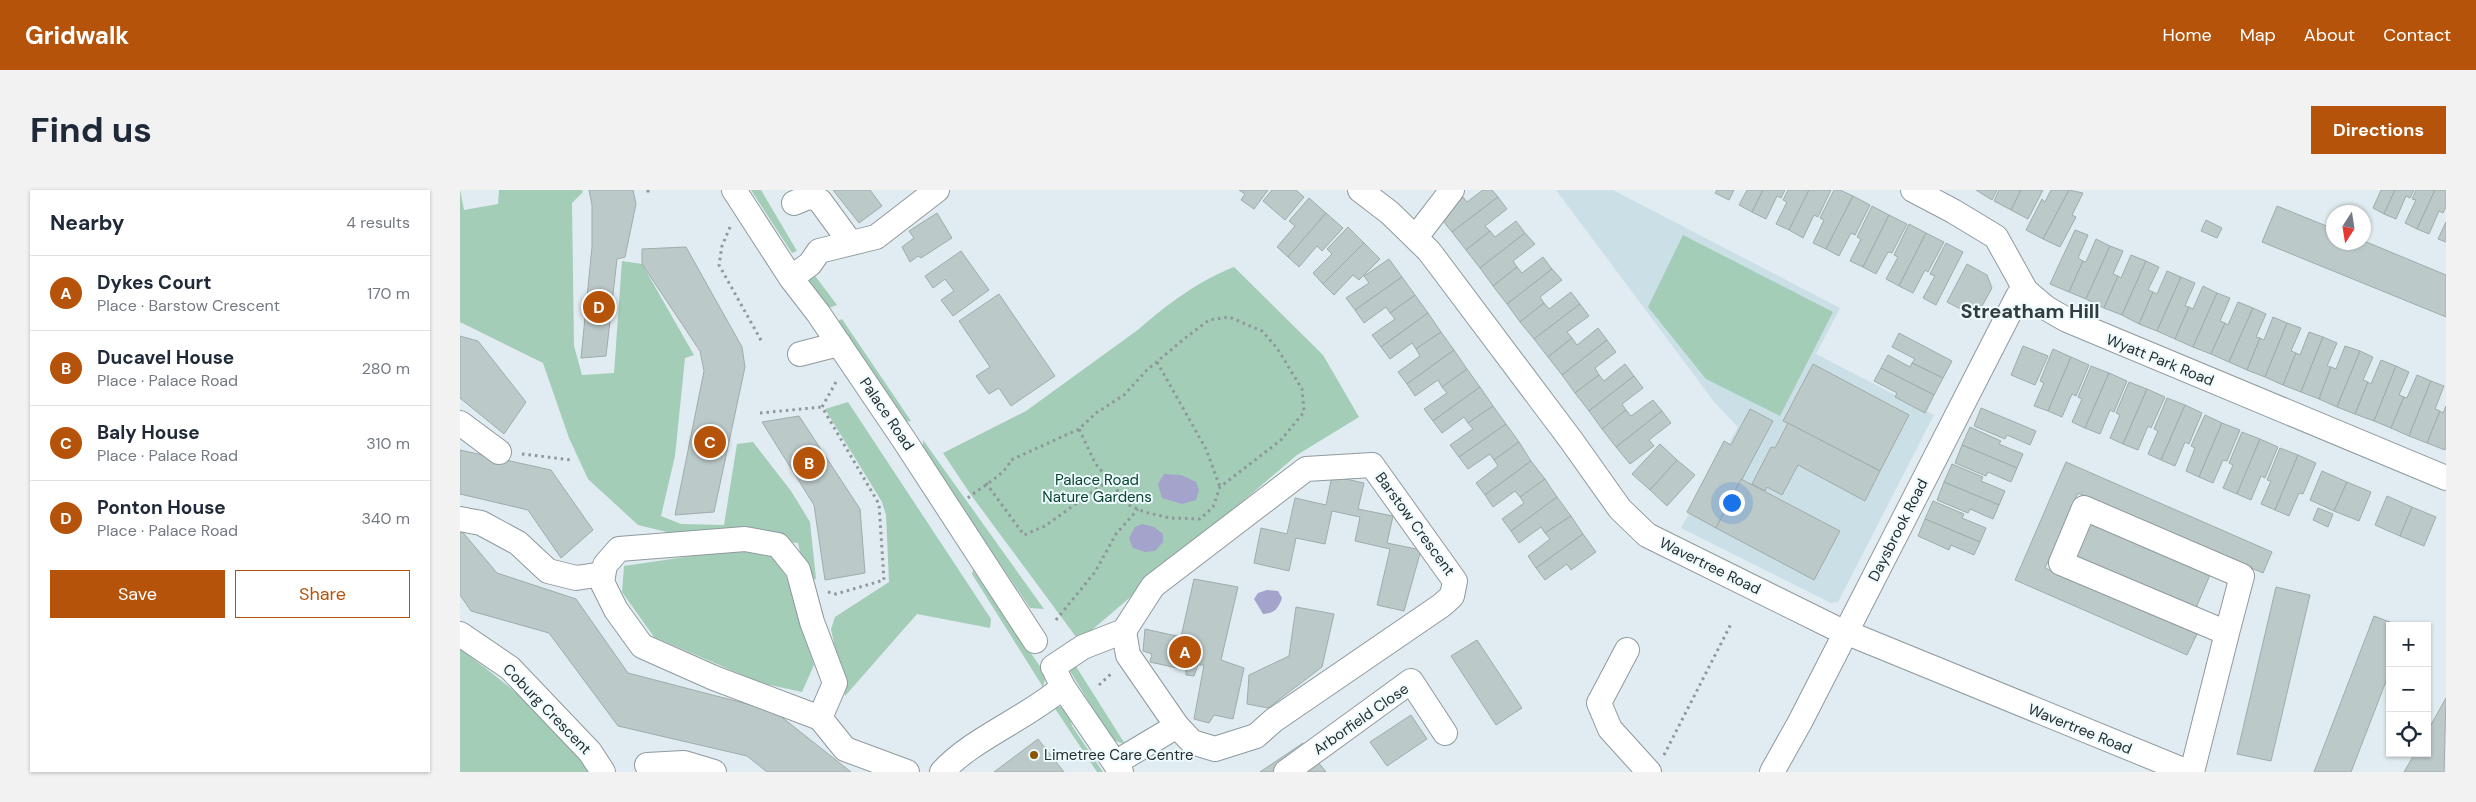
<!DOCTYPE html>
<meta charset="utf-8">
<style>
:root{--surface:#fff;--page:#f2f2f3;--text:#1f2937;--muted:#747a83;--line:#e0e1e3;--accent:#b45309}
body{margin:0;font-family:"DM Sans",sans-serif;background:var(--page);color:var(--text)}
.controls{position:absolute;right:15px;bottom:15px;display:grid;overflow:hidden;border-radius:0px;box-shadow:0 1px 4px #0004}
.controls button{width:45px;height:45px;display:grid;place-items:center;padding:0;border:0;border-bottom:1px solid var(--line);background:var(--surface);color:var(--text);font:25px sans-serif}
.compass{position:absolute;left:1866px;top:15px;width:45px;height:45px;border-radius:50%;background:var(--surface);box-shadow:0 1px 4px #0004;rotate:192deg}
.you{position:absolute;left:1271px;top:312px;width:18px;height:18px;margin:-12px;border:4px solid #fff;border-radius:50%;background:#1a73e8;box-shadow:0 0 0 8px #1a73e833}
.badge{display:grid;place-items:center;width:32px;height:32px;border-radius:50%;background:var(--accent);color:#fff;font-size:16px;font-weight:700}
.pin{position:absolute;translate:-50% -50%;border:2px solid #fff;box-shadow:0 1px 5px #0006}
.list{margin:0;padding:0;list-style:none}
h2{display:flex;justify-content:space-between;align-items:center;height:65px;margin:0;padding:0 20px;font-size:21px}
h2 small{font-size:16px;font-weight:400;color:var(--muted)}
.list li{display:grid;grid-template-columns:32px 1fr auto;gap:15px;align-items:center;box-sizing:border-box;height:75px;padding:0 20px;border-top:1px solid var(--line)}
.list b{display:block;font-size:19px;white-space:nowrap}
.list p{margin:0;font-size:16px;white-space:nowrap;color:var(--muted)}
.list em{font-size:16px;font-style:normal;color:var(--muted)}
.actions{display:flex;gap:10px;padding:15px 20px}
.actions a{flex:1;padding:11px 0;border:1px solid var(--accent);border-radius:0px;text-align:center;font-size:18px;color:var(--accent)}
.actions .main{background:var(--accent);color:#fff}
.icon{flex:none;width:28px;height:28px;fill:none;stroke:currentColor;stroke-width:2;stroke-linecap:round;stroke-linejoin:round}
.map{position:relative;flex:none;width:1986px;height:582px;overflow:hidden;border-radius:0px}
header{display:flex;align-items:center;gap:30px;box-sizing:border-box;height:70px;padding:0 25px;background:var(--accent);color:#fff}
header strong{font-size:24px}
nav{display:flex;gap:28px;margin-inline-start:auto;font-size:18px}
.intro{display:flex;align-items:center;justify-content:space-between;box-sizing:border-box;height:120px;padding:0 30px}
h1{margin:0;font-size:35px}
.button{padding:12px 22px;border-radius:0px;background:var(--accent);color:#fff;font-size:18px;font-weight:700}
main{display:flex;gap:30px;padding:0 30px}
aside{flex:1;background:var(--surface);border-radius:0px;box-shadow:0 1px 4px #0004}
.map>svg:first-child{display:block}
.built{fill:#cbdfe6}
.green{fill:#a3cdb6}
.water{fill:#a3a3cc}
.building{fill:#bbc9c8;stroke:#9facab}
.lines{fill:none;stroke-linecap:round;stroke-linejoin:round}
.minor-casing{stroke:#8f9a9f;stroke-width:26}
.path{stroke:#8e979a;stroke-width:3;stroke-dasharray:2.5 4;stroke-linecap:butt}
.minor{stroke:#fff;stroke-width:24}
.poi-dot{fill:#8a5502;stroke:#edfafe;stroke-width:2}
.labels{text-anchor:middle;stroke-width:4;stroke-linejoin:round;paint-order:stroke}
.street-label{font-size:15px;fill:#292e30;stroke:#edfafe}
.park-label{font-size:15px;fill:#0a442d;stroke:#edfafe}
.poi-label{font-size:15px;fill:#292e30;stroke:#edfafe;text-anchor:start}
.district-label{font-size:20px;font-weight:bold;fill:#333d40;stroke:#edfafe}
</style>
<header>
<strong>Gridwalk</strong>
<nav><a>Home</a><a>Map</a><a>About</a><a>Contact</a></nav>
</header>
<div class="intro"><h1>Find us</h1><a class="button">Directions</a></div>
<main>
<aside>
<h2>Nearby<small>4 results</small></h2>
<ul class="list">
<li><span class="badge">A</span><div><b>Dykes Court</b><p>Place · Barstow Crescent</p></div><em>170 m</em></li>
<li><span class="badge">B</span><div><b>Ducavel House</b><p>Place · Palace Road</p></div><em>280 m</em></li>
<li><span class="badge">C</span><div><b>Baly House</b><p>Place · Palace Road</p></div><em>310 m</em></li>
<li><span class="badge">D</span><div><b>Ponton House</b><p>Place · Palace Road</p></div><em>340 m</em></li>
</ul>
<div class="actions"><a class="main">Save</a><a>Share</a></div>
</aside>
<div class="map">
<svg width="1986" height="582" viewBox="0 0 1986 582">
<rect width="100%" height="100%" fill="#e0ecf1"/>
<polygon class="built" points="1096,0 1153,0 1380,118 1356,164 1474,225 1378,412 1371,413 1221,338 1278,237 1255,213"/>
<g class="green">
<polygon points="0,0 4,20 38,14 39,0 122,0 123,2 112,13 114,156 122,185 154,183 162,71 182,74 234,165 225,168 215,266 201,326 221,334 264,335 277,254 293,252 331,301 350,332 356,389 346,391 338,353 263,344 211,343 178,335 128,289 109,248 83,173 0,132"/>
<polygon points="291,0 301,0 337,61 332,63"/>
<polygon points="1223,45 1373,122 1320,226 1246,189 1188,117"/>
<path d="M774,77L863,165L899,227L837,265L619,451L511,305L483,263L566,221L679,139C706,115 740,90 774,77Z"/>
<polygon points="353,83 377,115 369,118 349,90"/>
<polygon points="382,129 451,231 444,232 378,131"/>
<polygon points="388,212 531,429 530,438 457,424 385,506 371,439 375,427 429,392 426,325 422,312 365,219"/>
<polygon points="463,250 584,419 570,418 463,259"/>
<polygon points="286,358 312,365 326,386 354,475 342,502 301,493 194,447 162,402 164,376"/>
<polygon points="513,380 586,485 583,497 512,384"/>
<path d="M0,459C46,493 99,534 131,582H0Z"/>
<polygon points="612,470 665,554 652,550 607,476"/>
<polygon points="594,517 607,517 612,536 643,582 637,582"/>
</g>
<g class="water">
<polygon points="704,284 721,285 736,292 739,300 736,310 722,314 702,308 698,294"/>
<polygon points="682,334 694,337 703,344 703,352 695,361 685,362 673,358 669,348 675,337"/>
<path d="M807,400L818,401L822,408C818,419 815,423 803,424L794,409L798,403Z"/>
</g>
<g class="building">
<polygon points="129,0 173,0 176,14 165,67 157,69 146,166 121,168 132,57 132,15"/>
<polygon points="373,0 410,0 422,16 399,33"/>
<polygon points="779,0 808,0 794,19 781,10 785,4"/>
<polygon points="812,0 836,0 844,7 825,30 803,11"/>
<polygon points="1023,0 1032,0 1038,7 992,42 978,25 1003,7 1007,12"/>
<polygon points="1257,0 1274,0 1269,10 1255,3"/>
<polygon points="1287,0 1303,0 1292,22 1279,15"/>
<polygon points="1303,0 1325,0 1321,8 1317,6 1306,29 1292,22"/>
<polygon points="1328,0 1349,0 1329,40 1316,34 1327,12 1323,10"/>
<polygon points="1349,0 1371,0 1358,27 1354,25 1343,48 1329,40"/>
<polygon points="1374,0 1380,0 1393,6 1366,59 1353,53 1364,30 1360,28"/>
<polygon points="1516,0 1537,0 1532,10"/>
<polygon points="1539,0 1561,0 1551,20 1534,11"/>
<polygon points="1561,0 1583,0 1568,29 1551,20"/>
<polygon points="1591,0 1609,0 1583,49 1566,40 1582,9 1585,12"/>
<polygon points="1609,0 1623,3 1612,25 1616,27 1600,57 1583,49"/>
<polygon points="1921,0 1935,0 1924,24 1913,18"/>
<polygon points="1935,0 1954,0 1950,8 1946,6 1936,29 1924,24"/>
<polygon points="1956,0 1975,0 1957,39 1945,33 1956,10 1952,9"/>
<polygon points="1975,0 1986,0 1986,17 1983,23 1979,21 1969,44 1957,39"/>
<polygon points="1393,6 1410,15 1395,45 1391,43 1379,66 1366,59"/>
<polygon points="1038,7 1047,19 1025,36 1030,41 1006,60 992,42"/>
<polygon points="849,8 866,23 828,67 817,57 835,36 829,31"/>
<polygon points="1412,16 1429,25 1403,77 1390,71 1401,49 1397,47"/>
<polygon points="1817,16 1874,39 1874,52 1904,51 1986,85 1986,127 1802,52"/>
<polygon points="477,23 492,48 461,68 458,66 450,72 442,57 454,48 449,41"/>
<polygon points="866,23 883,38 862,61 857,56 839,77 828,67"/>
<polygon points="1429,25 1447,34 1432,63 1428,62 1416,84 1403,77"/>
<polygon points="1746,30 1762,38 1757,48 1741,41"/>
<polygon points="1056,31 1065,43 1020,78 1006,60 1030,41 1035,47"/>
<polygon points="1986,32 1986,52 1978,49"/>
<polygon points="1449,34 1466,43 1439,96 1426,89 1438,67 1434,65"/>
<polygon points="888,37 904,53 863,94 853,83 872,64 867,59"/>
<polygon points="1615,40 1628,45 1618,68 1623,71 1609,102 1590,94"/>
<polygon points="1065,43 1075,54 1053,71 1057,77 1033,96 1020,78"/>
<polygon points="1466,43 1484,52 1468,82 1465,80 1453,103 1439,96"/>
<polygon points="1636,49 1650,56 1626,109 1609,102 1623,71 1626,72"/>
<polygon points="904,53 920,69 899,90 893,85 874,105 863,94"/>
<polygon points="1486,53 1503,62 1476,115 1463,108 1475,86 1470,84"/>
<polygon points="1650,56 1663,61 1653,84 1658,86 1644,118 1626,109"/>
<polygon points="226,57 282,157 285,177 254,322 215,325 244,181 240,161 182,74 182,59"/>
<polygon points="501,61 529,100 493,126 481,110 494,101 485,89 473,98 465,86"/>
<polygon points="1671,65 1686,71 1662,125 1644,118 1658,86 1661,88"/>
<polygon points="1083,67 1092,79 1047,114 1033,96 1057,77 1062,83"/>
<polygon points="929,69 942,87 895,120 886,108 909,93 904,86"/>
<polygon points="1686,71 1699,77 1688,100 1693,102 1679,134 1662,125"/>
<polygon points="1507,74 1527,85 1532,98 1516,127 1487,112"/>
<polygon points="1092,79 1102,90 1080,107 1084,113 1060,132 1047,114"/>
<polygon points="1707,81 1721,87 1697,141 1679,134 1693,102 1697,104"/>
<polygon points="942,87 955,105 930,123 926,117 904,133 895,120"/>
<polygon points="1721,87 1735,93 1725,116 1729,117 1715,149 1697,141"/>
<polygon points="1743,96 1757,103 1733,157 1715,149 1729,117 1733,119"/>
<polygon points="1111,102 1120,114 1074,149 1060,132 1084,113 1089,119"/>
<polygon points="1757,103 1770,108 1760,131 1765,133 1751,164 1733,157"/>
<polygon points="539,104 595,186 551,216 539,198 529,204 516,186 530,177 499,131"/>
<polygon points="955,105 968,123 921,157 912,145 935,129 930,123"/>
<polygon points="1778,112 1793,118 1769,172 1751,164 1765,133 1768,135"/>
<polygon points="1120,114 1129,126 1107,142 1112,148 1088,167 1074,149"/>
<polygon points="1793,118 1806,124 1796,147 1800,148 1787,180 1769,172"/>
<polygon points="968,123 981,142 956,159 952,153 930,169 921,157"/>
<polygon points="1813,127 1827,133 1805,187 1787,180 1800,148 1804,150"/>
<polygon points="1827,133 1841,138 1831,161 1836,163 1823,195 1805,187"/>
<polygon points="1138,138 1147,150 1102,185 1088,167 1112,148 1117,155"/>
<polygon points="981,142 994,160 947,194 938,182 960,166 956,159"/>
<polygon points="1849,142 1863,147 1841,202 1823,195 1836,163 1840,165"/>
<polygon points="1439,143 1492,171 1483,188 1452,173 1455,169 1432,157"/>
<polygon points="0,146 18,151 66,212 44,244 0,208"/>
<polygon points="1863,147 1877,153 1867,176 1871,177 1859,209 1841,202"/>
<polygon points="1147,150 1156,162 1135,178 1139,185 1115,203 1102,185"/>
<polygon points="1563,156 1588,166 1575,195 1551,185"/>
<polygon points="1885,156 1900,161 1877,217 1859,209 1871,177 1876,179"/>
<polygon points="1593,159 1611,167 1588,221 1574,216 1584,193 1580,191"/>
<polygon points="994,160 1007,179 982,197 978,190 955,206 947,194"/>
<polygon points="1900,161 1913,167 1903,190 1908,192 1895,224 1877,217"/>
<polygon points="1428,165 1450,177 1452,173 1483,188 1474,205 1421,178"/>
<polygon points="1611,167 1629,175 1616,206 1612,204 1602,227 1588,221"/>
<polygon points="1921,170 1936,176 1914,231 1895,224 1908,192 1911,194"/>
<polygon points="1165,174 1174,186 1129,221 1115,203 1139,185 1144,191"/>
<polygon points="1353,174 1449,225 1420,281 1323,231"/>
<polygon points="1631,176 1649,183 1625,238 1612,232 1622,209 1618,207"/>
<polygon points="1936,176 1949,182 1939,205 1944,207 1931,238 1914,231"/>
<polygon points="1421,178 1474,205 1465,223 1435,207 1437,203 1414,191"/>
<polygon points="1007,179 1020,197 973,231 964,219 987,203 982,197"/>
<polygon points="1649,183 1667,191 1654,222 1650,220 1640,244 1625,238"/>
<polygon points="1957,185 1971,191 1949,246 1931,238 1944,207 1947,208"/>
<polygon points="1174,186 1183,198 1162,214 1166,220 1142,239 1129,221"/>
<polygon points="1971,191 1984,196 1975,219 1980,221 1967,253 1949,246"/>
<polygon points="1669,192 1687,199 1663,254 1650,248 1660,225 1656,223"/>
<polygon points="1020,197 1033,216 1008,233 1004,227 982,243 973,231"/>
<polygon points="1687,199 1705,207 1691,238 1688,236 1678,260 1663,254"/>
<polygon points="1707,208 1725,215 1701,270 1688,264 1698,241 1694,239"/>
<polygon points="1193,210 1202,221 1156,257 1142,239 1166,220 1171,226"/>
<polygon points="1725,215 1742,223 1729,254 1725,252 1715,276 1701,270"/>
<polygon points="1033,216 1046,234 999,267 990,255 1013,239 1008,233"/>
<polygon points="1986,216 1986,257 1985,260 1967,253 1980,221 1983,223"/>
<polygon points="1521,218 1576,241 1570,255 1547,245 1545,249 1514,236"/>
<polygon points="1290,219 1313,231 1256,338 1227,322 1264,251 1271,255"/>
<polygon points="1202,221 1211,233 1189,250 1194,256 1170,274 1156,257"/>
<polygon points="1745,225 1762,233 1739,287 1726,281 1735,258 1731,256"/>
<polygon points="339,226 400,319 405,383 365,390 354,315 302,232"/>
<polygon points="1328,233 1420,281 1405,311 1338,275 1322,305 1307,297 1305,301 1292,294 1311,257 1315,258"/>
<polygon points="1762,233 1780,240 1767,271 1763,270 1753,293 1739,287"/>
<polygon points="1046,234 1059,252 1034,270 1030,264 1008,279 999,267"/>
<polygon points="1510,237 1541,251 1539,254 1563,264 1557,278 1502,255"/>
<polygon points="1782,242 1800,249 1777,304 1763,298 1773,275 1769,273"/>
<polygon points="1800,249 1818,257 1805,288 1801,286 1791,310 1777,304"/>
<polygon points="1059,252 1071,271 1025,305 1016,293 1038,276 1034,270"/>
<polygon points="1200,254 1217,270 1190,300 1172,284"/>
<polygon points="1502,255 1557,278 1551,292 1528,282 1526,286 1495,273"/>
<polygon points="1820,258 1838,265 1815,320 1801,314 1811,291 1807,290"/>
<polygon points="0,260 91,280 133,340 101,368 68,320 0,304"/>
<polygon points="1838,265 1856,273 1843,304 1839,303 1829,326 1815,320"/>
<polygon points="1217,270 1235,285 1207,316 1190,300"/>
<polygon points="1071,271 1085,289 1060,307 1055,301 1033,317 1025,305"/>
<polygon points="1606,272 1812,362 1803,383 1618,303 1585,378 1737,444 1727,465 1555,390"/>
<polygon points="1492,274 1523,287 1521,291 1545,301 1539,315 1484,292"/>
<polygon points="1862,281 1887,292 1874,321 1850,310"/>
<polygon points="872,286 904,293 898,319 933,326 927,353 961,360 944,421 917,415 930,359 895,351 900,327 872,321 865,354 836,348 829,381 794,373 801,338 827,344 835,308 866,315"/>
<polygon points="1085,289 1097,307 1051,341 1042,329 1064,313 1060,307"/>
<polygon points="1281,289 1380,341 1354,390 1256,338"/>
<polygon points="1484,292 1539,315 1533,329 1510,319 1508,323 1477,310"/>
<polygon points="1887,292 1911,302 1899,331 1874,321"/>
<polygon points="1927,306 1952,317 1940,346 1915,335"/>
<polygon points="1097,307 1111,326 1085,343 1081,337 1059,353 1051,341"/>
<polygon points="1473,311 1504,324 1502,328 1526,338 1520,352 1465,329"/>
<polygon points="1952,317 1976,327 1964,356 1940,346"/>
<polygon points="1858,318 1873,324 1868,337 1853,330"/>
<polygon points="1111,326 1123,344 1076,378 1068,366 1090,349 1085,343"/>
<polygon points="1465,329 1520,352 1514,365 1491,355 1489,360 1458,346"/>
<polygon points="1627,332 1750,385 1736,418 1613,365"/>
<polygon points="0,339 37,383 116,409 168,483 314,521 391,582 307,582 287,566 158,536 89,443 11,421 0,405"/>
<polygon points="1123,344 1136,362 1111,380 1107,374 1085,390 1076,378"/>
<polygon points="734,389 778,397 761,470 784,478 773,529 754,525 749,533 734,529 744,475 738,475 734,486 726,485 726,480 690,472 692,464 683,461 685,439 721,447"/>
<polygon points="1816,397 1850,405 1811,571 1777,564"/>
<polygon points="836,417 874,424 862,477 808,518 787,514 789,485 829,466"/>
<polygon points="1914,426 1940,436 1930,436 1930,481 1891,582 1854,582"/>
<polygon points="1017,450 1062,518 1036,535 991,466"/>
<polygon points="1986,508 1984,582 1944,582 1955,563 1967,563 1967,542"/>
<polygon points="951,525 967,549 927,576 910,552"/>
<polygon points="578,549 604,582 534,582"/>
<polygon points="843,553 866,582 800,582"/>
</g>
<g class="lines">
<g class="minor-casing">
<g id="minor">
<polyline points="274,0 331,88 358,123 444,250 575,451"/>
<polyline points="900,0 930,23 969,61 1111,250 1160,319 1187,345 1373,437 1728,582"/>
<polyline points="1453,0 1493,21 1536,47 1566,101 1586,118 1607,130 1986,288"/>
<polyline points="334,13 351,6 360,11 390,52"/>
<polyline points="956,47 992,0"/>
<polyline points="331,88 350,74 359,61 416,47 477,0"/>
<polyline points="340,164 379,154"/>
<polyline points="0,233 39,262"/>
<polyline points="0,329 21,333 58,353 88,381 116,388 143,384"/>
<polyline points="664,441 668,465 717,536"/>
<polyline points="0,444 50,478 130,562 143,582"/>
<polyline points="1167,460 1139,513 1150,539 1189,582"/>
<polyline points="593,477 623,457 664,441 693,396 846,279 912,275 995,391 992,406 982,415 814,530 796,546 755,559 732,552 717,536 655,573"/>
<polyline points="596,483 603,497 661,582"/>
<polyline points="360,528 375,493 352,432 338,380 318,355 285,349 159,359 145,375 142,392 156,420 182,456 254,488 360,528 385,559 447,582"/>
<polyline points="187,575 224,573 254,582"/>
<path d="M482,582C513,548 566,529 603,497"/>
<polyline points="826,582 951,491 985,543"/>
<polyline points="1312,582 1340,532 1558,106 1566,101"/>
<polyline points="1732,582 1767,443 1601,373 1624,318 1782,386 1767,443"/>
</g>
</g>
<g class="path">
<polyline points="188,0 188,3"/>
<polyline points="270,37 262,56 259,75 302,152"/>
<polyline points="697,172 746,259 760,297"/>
<polyline points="300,223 362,217"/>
<polyline points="62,264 112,270"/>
<polyline points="526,293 564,345 585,336 649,290"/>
<path d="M508,308C521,297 545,285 551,270L619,239L636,223L664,205L687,180L724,149L749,130L769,127L802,141L817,158L842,199L844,222L821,250L760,297L753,317L740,329L710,328L684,322L669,315L635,273L619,239"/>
<polyline points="368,402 376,404 424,390 419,314 362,217 376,192"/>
<polyline points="596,430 635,382 656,344 678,319"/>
<polyline points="639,495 653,482"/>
<polyline points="1204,565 1272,432"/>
</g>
<use href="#minor" class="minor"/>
</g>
<circle class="poi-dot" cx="574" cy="565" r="5"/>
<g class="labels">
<g class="street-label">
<text transform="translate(1700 170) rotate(22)" y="5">Wyatt Park Road</text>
<text transform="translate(427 224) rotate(56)" y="5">Palace Road</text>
<text transform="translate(955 334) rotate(54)" y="5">Barstow Crescent</text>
<text transform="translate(1438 340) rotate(-63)" y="5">Daysbrook Road</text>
<text transform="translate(1250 376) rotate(26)" y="5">Wavertree Road</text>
<text transform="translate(87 519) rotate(46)" y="5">Coburg Crescent</text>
<text transform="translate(901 529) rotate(-35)" y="5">Arborfield Close</text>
<text transform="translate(1620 539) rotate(22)" y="5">Wavertree Road</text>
</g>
<g class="park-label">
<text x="637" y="295">Palace Road<tspan x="637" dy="17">Nature Gardens</tspan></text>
</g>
<g class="poi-label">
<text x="584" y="570">Limetree Care Centre</text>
</g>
<g class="district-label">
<text x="1570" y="128">Streatham Hill</text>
</g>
</g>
</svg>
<div class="controls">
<button>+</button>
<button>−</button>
<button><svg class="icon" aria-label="locate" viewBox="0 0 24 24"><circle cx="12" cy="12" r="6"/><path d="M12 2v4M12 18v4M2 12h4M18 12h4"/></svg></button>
</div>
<svg class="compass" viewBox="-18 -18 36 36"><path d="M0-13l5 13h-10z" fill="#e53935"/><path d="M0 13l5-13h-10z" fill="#747a83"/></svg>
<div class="you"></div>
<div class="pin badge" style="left:725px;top:462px">A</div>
<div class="pin badge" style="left:349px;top:273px">B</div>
<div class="pin badge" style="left:250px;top:252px">C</div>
<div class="pin badge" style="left:139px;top:117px">D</div>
</div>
</main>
